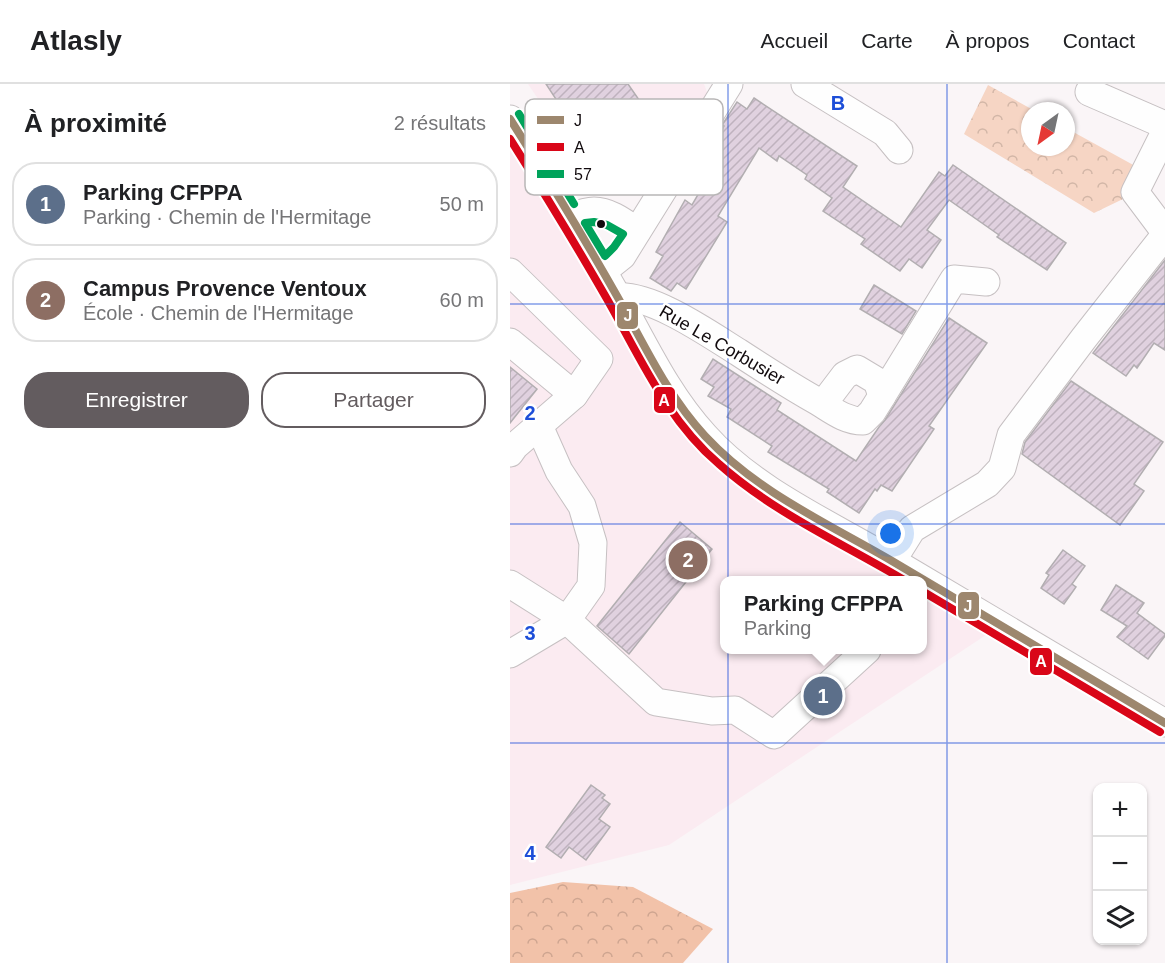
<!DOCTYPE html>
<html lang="fr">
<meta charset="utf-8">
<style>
:root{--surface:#fff;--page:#f6f6f6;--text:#202124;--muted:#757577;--line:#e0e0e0;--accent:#635c5f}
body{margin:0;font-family:Arial,sans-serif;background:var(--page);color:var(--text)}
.controls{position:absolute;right:18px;bottom:18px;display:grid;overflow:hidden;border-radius:12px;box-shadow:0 2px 4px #0004}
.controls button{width:54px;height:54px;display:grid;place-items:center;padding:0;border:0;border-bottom:2px solid var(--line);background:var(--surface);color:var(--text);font:30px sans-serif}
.compass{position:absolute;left:511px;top:18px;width:54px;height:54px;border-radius:50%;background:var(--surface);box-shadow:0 2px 4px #0004;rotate:213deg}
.you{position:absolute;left:381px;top:450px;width:21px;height:21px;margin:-15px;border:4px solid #fff;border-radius:50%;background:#1a73e8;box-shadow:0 0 0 9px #1a73e833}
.badge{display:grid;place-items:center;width:39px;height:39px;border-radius:50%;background:var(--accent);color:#fff;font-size:20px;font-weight:700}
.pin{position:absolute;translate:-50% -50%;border:3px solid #fff;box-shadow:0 2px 6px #0006}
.popup{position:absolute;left:210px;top:492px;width:207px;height:78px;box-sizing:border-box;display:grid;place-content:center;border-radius:12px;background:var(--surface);filter:drop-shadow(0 2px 4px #0005);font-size:20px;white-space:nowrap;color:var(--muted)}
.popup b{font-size:22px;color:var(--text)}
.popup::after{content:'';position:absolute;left:50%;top:100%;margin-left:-12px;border:12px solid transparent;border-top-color:var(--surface)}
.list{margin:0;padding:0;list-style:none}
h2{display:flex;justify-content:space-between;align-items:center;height:78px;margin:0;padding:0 24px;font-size:26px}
h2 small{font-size:20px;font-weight:400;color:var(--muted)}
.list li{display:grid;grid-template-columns:39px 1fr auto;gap:18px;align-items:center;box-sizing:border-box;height:84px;margin:0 12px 12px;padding:0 12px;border:2px solid var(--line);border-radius:24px}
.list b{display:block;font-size:22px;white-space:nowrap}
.list p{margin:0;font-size:20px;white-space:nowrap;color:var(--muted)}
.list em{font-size:20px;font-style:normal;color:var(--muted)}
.actions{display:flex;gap:12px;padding:18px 24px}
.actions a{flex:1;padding:14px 0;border:2px solid var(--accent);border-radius:24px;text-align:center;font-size:21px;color:var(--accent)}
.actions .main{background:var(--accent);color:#fff}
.icon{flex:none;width:33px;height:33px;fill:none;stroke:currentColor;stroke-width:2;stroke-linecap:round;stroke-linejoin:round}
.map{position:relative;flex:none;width:655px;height:879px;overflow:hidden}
header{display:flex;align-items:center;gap:36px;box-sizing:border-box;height:84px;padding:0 30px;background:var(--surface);border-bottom:2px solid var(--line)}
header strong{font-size:28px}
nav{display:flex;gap:33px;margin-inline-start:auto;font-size:21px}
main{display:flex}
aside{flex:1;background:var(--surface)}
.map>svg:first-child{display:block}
.built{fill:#fbebf1}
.forest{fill:url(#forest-crowns)}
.park{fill:url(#park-crowns)}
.building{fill:url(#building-hatch);stroke:#b2aeb1;stroke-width:1.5}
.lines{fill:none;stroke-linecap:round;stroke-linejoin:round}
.minor-casing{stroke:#c6c0c2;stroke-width:29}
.minor{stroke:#fefefe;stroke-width:27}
.bus-1-casing{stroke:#fff;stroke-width:12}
.bus-2-casing{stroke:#fff;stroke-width:12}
.bus-3-casing{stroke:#fff;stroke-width:12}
.bus-1{stroke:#9d876e;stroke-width:8}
.bus-2{stroke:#d90618;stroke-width:8}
.bus-3{stroke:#00a35b;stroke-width:8}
.grid{fill:none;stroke:#1d4ed8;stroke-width:1.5;stroke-opacity:0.55}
.bus-dot{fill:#110a0d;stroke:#fff;stroke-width:2}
.labels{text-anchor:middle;stroke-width:5;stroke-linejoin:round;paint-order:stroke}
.street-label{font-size:18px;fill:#110a0d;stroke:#fff}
.key{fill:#fff;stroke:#b8b6b6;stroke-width:1.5}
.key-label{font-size:16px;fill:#110a0d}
.grid-label{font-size:20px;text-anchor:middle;font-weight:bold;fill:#1d4ed8;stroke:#fff;stroke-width:5;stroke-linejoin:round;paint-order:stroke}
.line-badge{stroke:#fff;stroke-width:2}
.badge-label{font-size:16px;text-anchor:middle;font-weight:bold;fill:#fff}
</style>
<header>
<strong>Atlasly</strong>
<nav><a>Accueil</a><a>Carte</a><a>À propos</a><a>Contact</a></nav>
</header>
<main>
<aside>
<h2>À proximité<small>2 résultats</small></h2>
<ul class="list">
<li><span class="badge" style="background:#5c6f8a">1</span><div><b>Parking CFPPA</b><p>Parking · Chemin de l'Hermitage</p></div><em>50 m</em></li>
<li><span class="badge" style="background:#8d6e63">2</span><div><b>Campus Provence Ventoux</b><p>École · Chemin de l'Hermitage</p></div><em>60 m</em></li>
</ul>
<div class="actions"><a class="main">Enregistrer</a><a>Partager</a></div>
</aside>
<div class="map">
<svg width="655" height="879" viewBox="0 0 655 879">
<defs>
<pattern id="forest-crowns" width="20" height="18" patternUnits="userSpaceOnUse" patternTransform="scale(1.5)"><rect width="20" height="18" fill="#f2c2a9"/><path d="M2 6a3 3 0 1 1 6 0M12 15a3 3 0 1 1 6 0" fill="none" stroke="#cea590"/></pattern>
<pattern id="park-crowns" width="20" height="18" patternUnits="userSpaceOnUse" patternTransform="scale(1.5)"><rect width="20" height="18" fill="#f6d5c4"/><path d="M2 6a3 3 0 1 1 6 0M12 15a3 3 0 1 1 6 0" fill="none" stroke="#d2b6a7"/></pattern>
<pattern id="building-hatch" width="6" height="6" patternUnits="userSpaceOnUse" patternTransform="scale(1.5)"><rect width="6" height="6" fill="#e0d1df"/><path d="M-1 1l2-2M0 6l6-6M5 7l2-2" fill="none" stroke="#bfb2be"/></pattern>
</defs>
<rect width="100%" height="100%" fill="#faf5f7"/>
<g class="built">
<polygon points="18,0 194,0 199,14 100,88 70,77"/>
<polygon points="0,58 167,333 391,496 214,496 214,566 412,566 412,509 479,549 159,761 0,801"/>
</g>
<polygon class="forest" points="53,798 123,803 203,845 173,879 0,879 0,809"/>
<polygon class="park" points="478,1 525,27 520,27 520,63 556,63 556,44 627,83 613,115 584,129 454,50"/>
<g class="building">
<polygon points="36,0 118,0 152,49 103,82 95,70 86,76"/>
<polygon points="244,14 347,82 333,103 391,143 429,88 435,92 443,81 556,159 537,186 487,153 489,151 439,116 417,146 431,156 412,184 399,175 390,187 351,160 355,155 313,127 322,114 295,95 297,91 269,72 267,77 249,64 208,132 217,138 176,205 167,199 161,207 140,194 153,172 146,168 175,116 182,121 211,71 200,65 214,42 212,41 216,35 227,18 237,25"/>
<polygon points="655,176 655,266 644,259 627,284 624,281 616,292 583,269"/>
<polygon points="364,201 406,227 392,250 350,225"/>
<polygon points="439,234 477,259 419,342 424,345 382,407 371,401 367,407 365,405 349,429 317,408 319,405 258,368 262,362 217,333 221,325 198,312 204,303 191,295 203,275 271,319 267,326 346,377 369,343 375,336"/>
<polygon points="0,283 27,305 0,339"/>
<polygon points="561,297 653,358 624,400 634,407 610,441 512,370 515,358"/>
<polygon points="170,438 202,465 119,570 87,542"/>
<polygon points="553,466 575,482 562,500 566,503 554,520 531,504 539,491 536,489"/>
<polygon points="606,501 634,519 627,529 655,550 655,552 638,575 607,553 617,542 591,526"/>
<polygon points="81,701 95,711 92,714 100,720 89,735 100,743 76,776 59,763 51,774 36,763"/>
</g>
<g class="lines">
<g class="minor-casing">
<g id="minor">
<polyline points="295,0 375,49 389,66"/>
<polyline points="579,8 655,41"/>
<path d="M0,35C37,93 73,152 107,212C134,260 157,311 195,352C243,406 320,440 382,477C473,531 564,585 655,639"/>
<polyline points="655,48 625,108 655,148"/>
<path d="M60,133C68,130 76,127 84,127C100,127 115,139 127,147"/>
<polyline points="91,186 102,180 112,172 219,0"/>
<polyline points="0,188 89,275 64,311 0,258"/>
<path d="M107,213C142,210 199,250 228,268C254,285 280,302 307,317C322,326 335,337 353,337L362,328L372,312L367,297L347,285L335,291L313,320"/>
<polyline points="372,312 444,195 476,198"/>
<polyline points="29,342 49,387 72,422 83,459 81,502 57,536 146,618 202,627 225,626 264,651 357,566"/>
<polyline points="0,369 5,362 64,311"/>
<polyline points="382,477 402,445 477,400 492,384 501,351 574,254 655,151"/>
<polyline points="0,500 57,536 0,570"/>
</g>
</g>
<use href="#minor" class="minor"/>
<g class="bus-1-casing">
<path id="bus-1" d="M0,35C37,93 73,152 107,212C134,260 157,311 195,352C247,408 317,439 382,477C473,530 564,585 655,639"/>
</g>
<g class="bus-2-casing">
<g id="bus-2">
<path d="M0,55C33,107 66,161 97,215C130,273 157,336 209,380C264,429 332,459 394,496"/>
<polyline points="412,507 650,648"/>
</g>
</g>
<g class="bus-3-casing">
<g id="bus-3">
<polyline points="9,30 64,120"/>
<polygon points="84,138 97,141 113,150 104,163 95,172 75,139"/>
</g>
</g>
<use href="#bus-1" class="bus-1"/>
<use href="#bus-2" class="bus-2"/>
<use href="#bus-3" class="bus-3"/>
</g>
<path class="grid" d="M218,0V879M437,0V879M0,220H655M0,440H655M0,659H655"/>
<circle class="bus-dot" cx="91" cy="140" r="5"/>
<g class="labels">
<g class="street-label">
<text transform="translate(212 261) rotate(30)" y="6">Rue Le Corbusier</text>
</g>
</g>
<rect x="15" y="15" width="198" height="96" rx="9" class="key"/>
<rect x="27" y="32" width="27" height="8" fill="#9d876e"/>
<rect x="27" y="59" width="27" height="8" fill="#d90618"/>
<rect x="27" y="86" width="27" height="8" fill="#00a35b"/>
<g class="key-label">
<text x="64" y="42">J</text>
<text x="64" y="69">A</text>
<text x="64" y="96">57</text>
</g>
<g class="grid-label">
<text x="328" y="26">B</text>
<text x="20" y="336">2</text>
<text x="20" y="556">3</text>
<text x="20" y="776">4</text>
</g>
<g class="line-badge">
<rect x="106" y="217" width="23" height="29" rx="6" fill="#9d876e"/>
<rect x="143" y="302" width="23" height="28" rx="6" fill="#d90618"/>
<rect x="447" y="507" width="23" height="29" rx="6" fill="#9d876e"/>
<rect x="519" y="563" width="24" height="29" rx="6" fill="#d90618"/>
</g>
<g class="badge-label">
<text x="118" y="237">J</text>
<text x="154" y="322">A</text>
<text x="458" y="528">J</text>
<text x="531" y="583">A</text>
</g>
</svg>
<div class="controls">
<button>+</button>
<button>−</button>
<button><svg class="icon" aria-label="layers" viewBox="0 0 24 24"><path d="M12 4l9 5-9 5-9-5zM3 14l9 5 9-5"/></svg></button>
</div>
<svg class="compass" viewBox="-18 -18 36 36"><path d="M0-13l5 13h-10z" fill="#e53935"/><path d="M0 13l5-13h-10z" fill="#757577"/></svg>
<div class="you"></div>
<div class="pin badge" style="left:313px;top:612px;background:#5c6f8a">1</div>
<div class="popup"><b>Parking CFPPA</b>Parking</div>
<div class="pin badge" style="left:178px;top:476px;background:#8d6e63">2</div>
</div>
</main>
